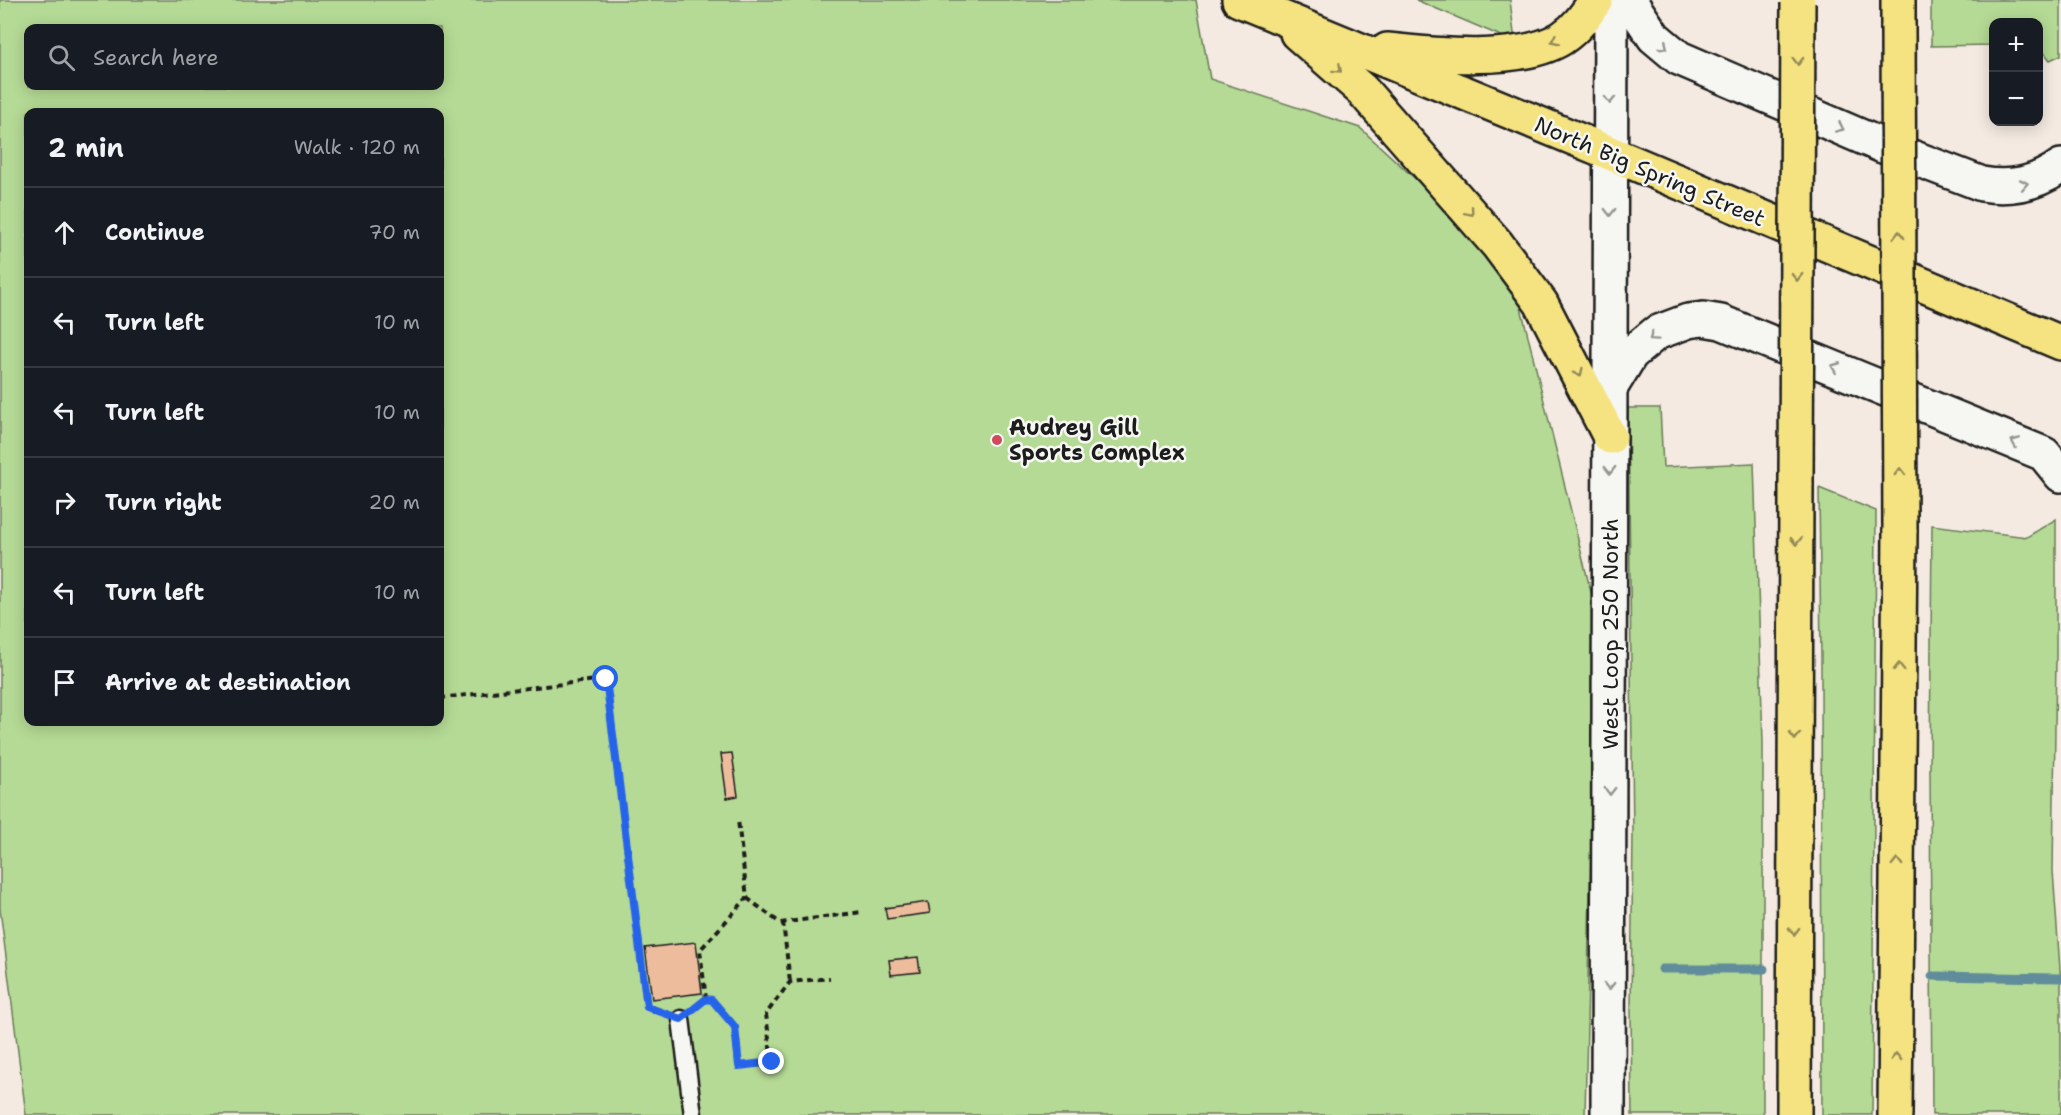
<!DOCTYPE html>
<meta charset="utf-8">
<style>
:root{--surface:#171b24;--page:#20242c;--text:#f1f3f6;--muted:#9ea1a6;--line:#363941}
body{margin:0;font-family:"Shantell Sans",sans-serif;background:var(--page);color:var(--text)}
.controls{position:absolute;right:18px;top:18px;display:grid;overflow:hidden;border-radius:12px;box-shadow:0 3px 15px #0003}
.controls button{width:54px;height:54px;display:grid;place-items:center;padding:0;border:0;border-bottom:2px solid var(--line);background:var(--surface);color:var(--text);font:30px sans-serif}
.stop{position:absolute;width:18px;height:18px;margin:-14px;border:4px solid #2563eb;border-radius:50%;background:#fff}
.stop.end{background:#2563eb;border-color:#fff;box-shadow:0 2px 6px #0008}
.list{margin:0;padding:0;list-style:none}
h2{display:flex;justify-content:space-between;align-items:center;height:78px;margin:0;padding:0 24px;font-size:26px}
h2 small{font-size:20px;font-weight:400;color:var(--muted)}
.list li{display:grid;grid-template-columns:39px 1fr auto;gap:18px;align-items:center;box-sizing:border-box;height:90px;padding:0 24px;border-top:2px solid var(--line)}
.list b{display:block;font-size:22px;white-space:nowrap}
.list em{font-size:20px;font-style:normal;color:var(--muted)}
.icon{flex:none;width:33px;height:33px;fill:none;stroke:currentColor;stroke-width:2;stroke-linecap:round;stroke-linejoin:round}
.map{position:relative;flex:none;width:2061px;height:1115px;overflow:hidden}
.search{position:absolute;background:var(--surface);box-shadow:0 3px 15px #0003;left:24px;top:24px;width:420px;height:66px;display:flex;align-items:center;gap:15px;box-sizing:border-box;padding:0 21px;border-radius:12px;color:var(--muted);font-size:22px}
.panel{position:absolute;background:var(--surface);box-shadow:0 3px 15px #0003;left:24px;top:108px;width:420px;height:618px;border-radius:12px}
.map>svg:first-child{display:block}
.green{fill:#b5da95;stroke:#687b58;stroke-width:1.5;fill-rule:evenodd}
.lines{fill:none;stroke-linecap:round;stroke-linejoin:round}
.stream{stroke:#608c9b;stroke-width:9}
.building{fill:#ecbc9d;stroke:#1c1c1c;stroke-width:1.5}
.lane-casing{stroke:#1c1c1c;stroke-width:21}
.secondary-casing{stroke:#1c1c1c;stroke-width:38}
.highway-casing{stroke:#1c1c1c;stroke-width:38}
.path{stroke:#1c1c1c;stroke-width:4;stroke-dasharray:6 4.5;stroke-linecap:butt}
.lane{stroke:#f6f6f2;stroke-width:16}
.secondary{stroke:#f6f6f2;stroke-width:33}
.highway{stroke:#f5e382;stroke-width:33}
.highway-bridge-casing{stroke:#1c1c1c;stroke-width:38;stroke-linecap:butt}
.highway-bridge{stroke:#f5e382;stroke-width:33}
.oneway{stroke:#938954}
.oneway2{stroke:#949492}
.route{stroke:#2563eb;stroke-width:8}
.poi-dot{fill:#d1495b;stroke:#f6f6f2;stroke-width:2}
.labels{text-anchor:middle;stroke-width:5;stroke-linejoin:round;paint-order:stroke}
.street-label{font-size:22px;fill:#1c1c1c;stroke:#f6f6f2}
.poi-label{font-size:22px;font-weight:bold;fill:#1c1c1c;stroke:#f6f6f2;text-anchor:start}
</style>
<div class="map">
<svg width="2061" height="1115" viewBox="0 0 2061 1115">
<rect width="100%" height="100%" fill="#f4eae1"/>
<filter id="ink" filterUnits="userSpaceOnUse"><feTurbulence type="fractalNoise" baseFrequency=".0167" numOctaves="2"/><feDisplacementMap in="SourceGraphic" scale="12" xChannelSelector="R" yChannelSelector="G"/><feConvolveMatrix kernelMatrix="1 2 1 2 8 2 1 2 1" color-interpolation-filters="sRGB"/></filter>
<g filter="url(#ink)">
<g class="green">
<path d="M0,0H1196L1210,79L1360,128L1511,267L1600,629L1596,617L1585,1115H26L0,909ZM28,28H440V86H28ZM28,112H440V722H28Z"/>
<polygon points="1416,0 1510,0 1515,42"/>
<polygon points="1931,0 2061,0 2061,55 2050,60 2039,46 2038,22 1994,22 1993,45 1931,46"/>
<polygon points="1628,408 1660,408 1663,467 1754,463 1763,742 1763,1115 1632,1115 1631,1008 1633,834"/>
<polygon points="1819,488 1876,511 1872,1115 1822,1115 1821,658"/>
<polygon points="2056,519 2056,656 2053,871 2061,983 2061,1115 1932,1115 1930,769 1932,525 2027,537"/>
</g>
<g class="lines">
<g class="stream">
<polyline points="1662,969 1764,969"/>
<polyline points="1932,976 2061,978"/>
</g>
</g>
<g class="building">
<polygon points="732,753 738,796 727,798 721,754"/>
<polygon points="928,902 930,913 887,919 885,908"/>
<polygon points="696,942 702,993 652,999 645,948"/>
<polygon points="918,957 920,972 891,975 889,960"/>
</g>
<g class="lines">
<g class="lane-casing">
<polyline id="lane" points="681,1019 693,1115"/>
</g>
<g class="secondary-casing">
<g id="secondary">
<path d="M1629,0L1654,37L1679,58L1883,146L1982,184C2011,189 2036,184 2061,166"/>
<polyline points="1611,387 1631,354 1656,333 1688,321 1703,319 1721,322 2044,454 2061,475"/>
<polyline points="1608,1115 1611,0"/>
</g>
</g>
<g class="highway-casing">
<g id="highway">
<polyline points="1239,0 1610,153 2061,343"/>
<polyline points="1898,0 1898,28"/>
<polyline points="1297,33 1362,90 1497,244 1541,303 1610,437"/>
<path d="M1387,50C1434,55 1521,64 1562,38C1577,28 1586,15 1596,0"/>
<polyline points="1794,1115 1796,483"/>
<polyline points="1895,1115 1900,530"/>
</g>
</g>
<g class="path">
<polyline points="440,698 606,679 647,1007 660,1012"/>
<polyline points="747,898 780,923 862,912"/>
<polyline points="783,922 790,982"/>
<polyline points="706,999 712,1000 735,1027 739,1066 772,1063 766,1014 790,982 830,978"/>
<polyline points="698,1006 706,999 700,950 747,898 738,820"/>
</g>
<use href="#lane" class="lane"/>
<use href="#secondary" class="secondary"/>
<use href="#highway" class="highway"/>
<g class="highway-bridge-casing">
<g id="highway-bridge">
<polyline points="1898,28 1900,530"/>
<polyline points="1796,483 1798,3"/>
</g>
</g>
<use href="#highway-bridge" class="highway-bridge"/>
</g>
<defs><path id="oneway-chevron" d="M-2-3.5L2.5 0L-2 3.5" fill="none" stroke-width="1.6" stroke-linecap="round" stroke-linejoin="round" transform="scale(1.5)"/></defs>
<g class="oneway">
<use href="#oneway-chevron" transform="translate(1555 40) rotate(155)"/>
<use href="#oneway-chevron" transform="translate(1798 61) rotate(90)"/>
<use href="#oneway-chevron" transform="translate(1338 69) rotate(42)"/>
<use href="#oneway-chevron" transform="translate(1470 212) rotate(49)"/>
<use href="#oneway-chevron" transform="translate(1899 235) rotate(-90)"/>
<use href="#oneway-chevron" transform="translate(1797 277) rotate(90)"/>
<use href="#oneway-chevron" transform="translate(1579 373) rotate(64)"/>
<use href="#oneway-chevron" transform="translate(1900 472) rotate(-90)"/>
<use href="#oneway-chevron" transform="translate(1796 541) rotate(90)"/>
<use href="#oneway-chevron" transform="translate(1899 667) rotate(-90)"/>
<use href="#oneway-chevron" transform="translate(1795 736) rotate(90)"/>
<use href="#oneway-chevron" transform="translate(1897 862) rotate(-90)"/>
<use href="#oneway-chevron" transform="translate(1794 931) rotate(90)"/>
<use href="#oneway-chevron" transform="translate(1896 1057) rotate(-90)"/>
</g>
<g class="oneway2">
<use href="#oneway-chevron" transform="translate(1664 46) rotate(41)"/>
<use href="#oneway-chevron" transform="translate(1610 100) rotate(91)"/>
<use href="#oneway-chevron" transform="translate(1840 128) rotate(24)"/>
<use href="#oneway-chevron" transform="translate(2024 184) rotate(-11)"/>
<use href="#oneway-chevron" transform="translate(1610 212) rotate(90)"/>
<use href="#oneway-chevron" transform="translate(1653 337) rotate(145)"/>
<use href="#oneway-chevron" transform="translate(1835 367) rotate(-158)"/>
<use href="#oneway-chevron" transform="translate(2015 442) rotate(-157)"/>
<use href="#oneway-chevron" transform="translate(1610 470) rotate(90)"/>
<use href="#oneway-chevron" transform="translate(1610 791) rotate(90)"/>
<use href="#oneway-chevron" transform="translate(1609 986) rotate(90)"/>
</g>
</g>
<g class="lines" filter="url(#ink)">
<polyline class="route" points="606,679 647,1007 681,1019 706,999 712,1000 735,1027 739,1066 772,1062"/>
</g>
<circle class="poi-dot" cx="997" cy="440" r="6"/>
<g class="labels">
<g class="street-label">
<text transform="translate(1650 171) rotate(23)" y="8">North Big Spring Street</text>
<text transform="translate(1610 634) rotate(-90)" y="8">West Loop 250 North</text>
</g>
<g class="poi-label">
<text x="1009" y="435">Audrey Gill<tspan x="1009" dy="25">Sports Complex</tspan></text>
</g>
</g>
</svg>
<div class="controls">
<button>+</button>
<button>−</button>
</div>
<div class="stop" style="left:606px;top:679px"></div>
<div class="stop end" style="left:772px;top:1062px"></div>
<div class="search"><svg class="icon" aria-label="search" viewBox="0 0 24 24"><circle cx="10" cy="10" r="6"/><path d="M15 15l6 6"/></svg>Search here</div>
<section class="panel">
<h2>2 min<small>Walk · 120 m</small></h2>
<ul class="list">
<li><svg class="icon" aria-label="ahead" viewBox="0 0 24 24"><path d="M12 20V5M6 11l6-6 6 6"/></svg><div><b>Continue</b></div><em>70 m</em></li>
<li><svg class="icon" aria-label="left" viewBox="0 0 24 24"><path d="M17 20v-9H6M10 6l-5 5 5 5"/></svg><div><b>Turn left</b></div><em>10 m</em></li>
<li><svg class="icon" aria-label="left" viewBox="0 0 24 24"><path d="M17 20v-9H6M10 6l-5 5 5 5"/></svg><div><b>Turn left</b></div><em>10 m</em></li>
<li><svg class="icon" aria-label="right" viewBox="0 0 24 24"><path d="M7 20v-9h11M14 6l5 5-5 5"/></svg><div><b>Turn right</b></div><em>20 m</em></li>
<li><svg class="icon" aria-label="left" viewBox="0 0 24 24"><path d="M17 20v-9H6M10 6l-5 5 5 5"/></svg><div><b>Turn left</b></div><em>10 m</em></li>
<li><svg class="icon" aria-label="arrive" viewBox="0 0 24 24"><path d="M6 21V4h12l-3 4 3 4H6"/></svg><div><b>Arrive at destination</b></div></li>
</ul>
</section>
</div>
